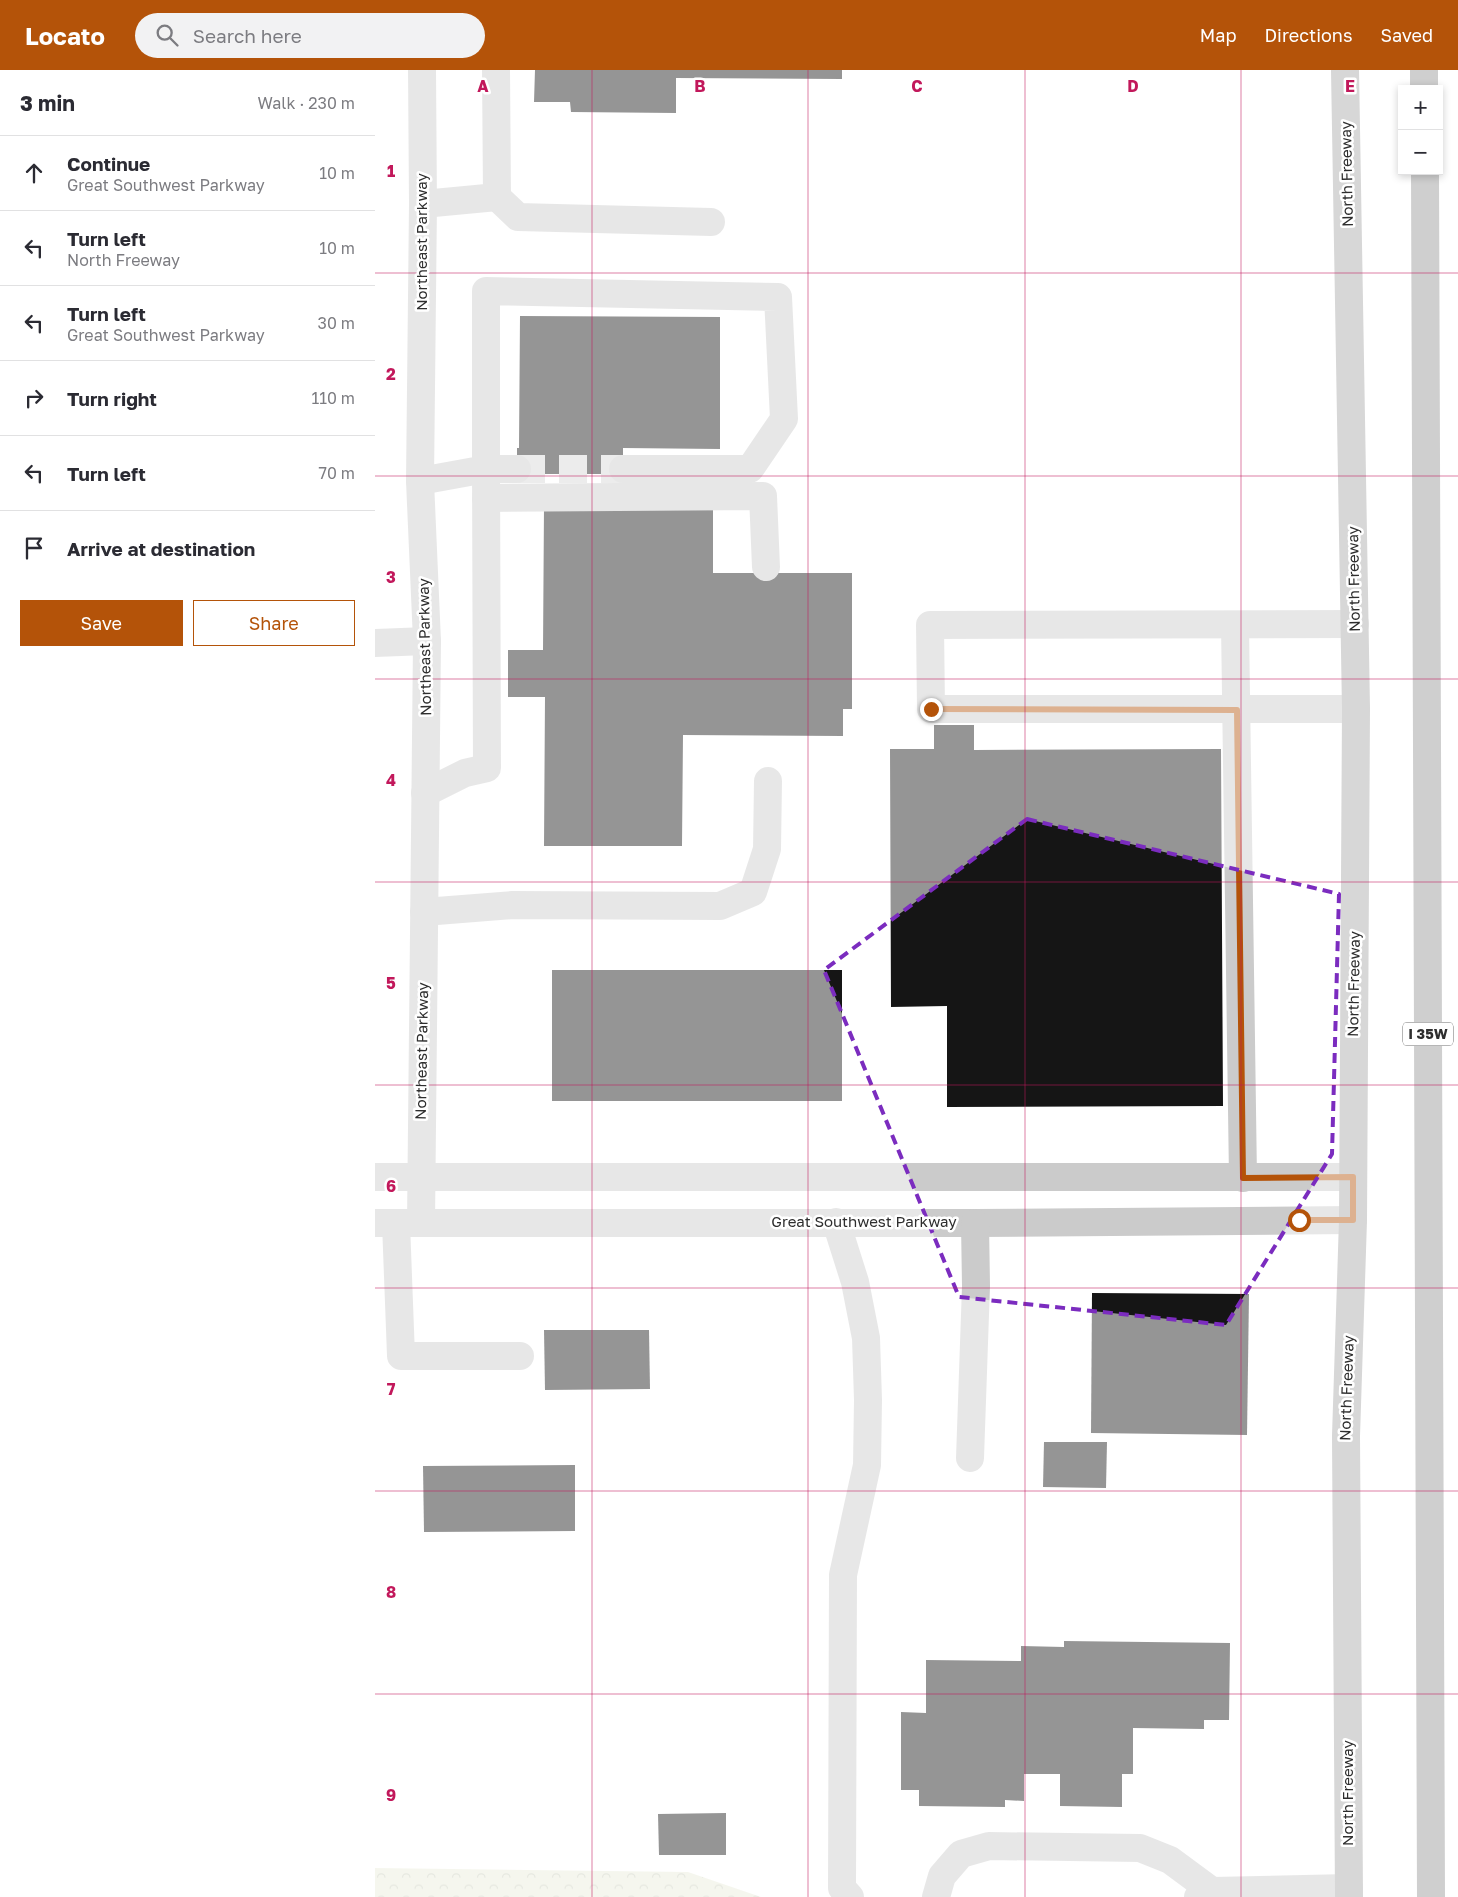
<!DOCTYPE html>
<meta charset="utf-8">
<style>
:root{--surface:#fff;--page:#f2f2f3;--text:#2b2b33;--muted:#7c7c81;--line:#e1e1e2;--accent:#b45309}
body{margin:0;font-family:"Golos Text",sans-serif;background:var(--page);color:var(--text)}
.controls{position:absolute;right:15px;top:15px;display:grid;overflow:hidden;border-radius:0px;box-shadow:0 2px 8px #0003}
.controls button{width:45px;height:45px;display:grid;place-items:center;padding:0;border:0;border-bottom:1px solid var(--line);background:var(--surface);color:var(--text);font:25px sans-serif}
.stop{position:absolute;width:15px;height:15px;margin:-11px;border:4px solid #b45309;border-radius:50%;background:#fff}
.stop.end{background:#b45309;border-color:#fff;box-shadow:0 1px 5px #0008}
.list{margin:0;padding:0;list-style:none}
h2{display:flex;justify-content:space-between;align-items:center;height:65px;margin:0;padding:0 20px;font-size:21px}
h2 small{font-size:16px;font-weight:400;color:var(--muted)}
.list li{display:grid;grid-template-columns:32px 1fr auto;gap:15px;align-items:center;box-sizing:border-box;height:75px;padding:0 20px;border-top:1px solid var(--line)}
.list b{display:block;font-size:19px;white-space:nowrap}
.list p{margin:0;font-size:16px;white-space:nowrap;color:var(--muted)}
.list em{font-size:16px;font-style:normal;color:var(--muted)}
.actions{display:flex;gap:10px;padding:15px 20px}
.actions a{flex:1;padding:11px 0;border:1px solid var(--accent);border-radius:0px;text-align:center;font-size:18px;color:var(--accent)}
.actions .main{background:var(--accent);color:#fff}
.icon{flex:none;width:28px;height:28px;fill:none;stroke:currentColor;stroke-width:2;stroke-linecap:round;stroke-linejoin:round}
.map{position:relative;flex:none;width:1083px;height:1827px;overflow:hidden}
header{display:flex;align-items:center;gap:30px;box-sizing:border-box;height:70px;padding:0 25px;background:var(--accent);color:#fff}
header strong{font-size:24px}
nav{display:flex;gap:28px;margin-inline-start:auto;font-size:18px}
.search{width:350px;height:45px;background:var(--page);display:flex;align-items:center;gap:12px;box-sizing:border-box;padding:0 18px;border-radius:28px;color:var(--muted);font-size:19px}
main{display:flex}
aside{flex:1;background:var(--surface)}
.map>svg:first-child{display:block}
.forest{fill:url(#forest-crowns)}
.building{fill:#151515}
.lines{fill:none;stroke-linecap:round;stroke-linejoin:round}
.minor-tunnel{stroke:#d5d5d5;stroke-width:28;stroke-dasharray:28 14;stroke-linecap:butt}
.minor{stroke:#cbcbcb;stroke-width:28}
.major{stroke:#a6a6a6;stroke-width:28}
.highway{stroke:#959595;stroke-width:28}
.route{stroke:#b45309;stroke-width:6}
.marked{fill:none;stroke:#7b2cbf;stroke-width:4;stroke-dasharray:10 6;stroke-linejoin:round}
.grid{fill:none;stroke:#c2185b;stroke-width:1;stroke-opacity:0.55}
.labels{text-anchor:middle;stroke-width:5;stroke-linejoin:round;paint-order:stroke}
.shield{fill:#fff;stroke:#6d6d6d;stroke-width:1}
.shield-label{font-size:14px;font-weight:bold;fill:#2e2e2e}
.street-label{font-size:15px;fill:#2e2e2e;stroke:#fff}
.grid-label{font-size:16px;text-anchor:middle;font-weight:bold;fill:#c2185b;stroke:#fff;stroke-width:5;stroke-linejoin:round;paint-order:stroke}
</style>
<header>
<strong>Locato</strong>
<div class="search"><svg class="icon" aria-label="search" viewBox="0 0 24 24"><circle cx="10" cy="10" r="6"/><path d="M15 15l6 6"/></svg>Search here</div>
<nav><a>Map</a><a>Directions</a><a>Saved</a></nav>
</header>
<main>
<aside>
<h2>3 min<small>Walk · 230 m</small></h2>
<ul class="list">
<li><svg class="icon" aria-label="ahead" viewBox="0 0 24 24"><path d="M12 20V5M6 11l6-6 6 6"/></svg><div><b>Continue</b><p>Great Southwest Parkway</p></div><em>10 m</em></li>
<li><svg class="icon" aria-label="left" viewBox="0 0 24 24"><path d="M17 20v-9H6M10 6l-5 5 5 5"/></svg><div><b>Turn left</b><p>North Freeway</p></div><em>10 m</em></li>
<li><svg class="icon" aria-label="left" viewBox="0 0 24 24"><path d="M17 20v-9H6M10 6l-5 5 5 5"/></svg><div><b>Turn left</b><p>Great Southwest Parkway</p></div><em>30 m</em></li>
<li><svg class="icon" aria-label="right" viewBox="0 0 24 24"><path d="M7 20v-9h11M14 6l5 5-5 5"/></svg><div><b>Turn right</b></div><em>110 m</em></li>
<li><svg class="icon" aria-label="left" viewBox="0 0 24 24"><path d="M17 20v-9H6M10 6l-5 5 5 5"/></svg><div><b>Turn left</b></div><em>70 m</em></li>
<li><svg class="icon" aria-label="arrive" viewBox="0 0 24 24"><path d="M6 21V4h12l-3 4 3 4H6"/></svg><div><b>Arrive at destination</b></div></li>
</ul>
<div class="actions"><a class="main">Save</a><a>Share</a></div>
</aside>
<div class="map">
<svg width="1083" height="1827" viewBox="0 0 1083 1827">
<defs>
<pattern id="forest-crowns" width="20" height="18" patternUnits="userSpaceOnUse" patternTransform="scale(1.25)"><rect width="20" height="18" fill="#e9ecda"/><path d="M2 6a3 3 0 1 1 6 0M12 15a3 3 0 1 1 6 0" fill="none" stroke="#c8cbbb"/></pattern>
</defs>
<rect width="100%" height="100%" fill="#fff"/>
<polygon class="forest" points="0,1798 313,1802 386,1827 0,1827"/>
<g class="building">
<polygon points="160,0 467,0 467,9 301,8 301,43 196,42 195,32 159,32"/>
<polygon points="145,246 345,247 345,379 248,378 248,404 142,404 142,378 144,378"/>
<polygon points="169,436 338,436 338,503 477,503 477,639 468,639 468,666 308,665 307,776 169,776 170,627 133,627 133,580 168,580"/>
<polygon points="559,655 599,655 599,680 846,679 848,1036 572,1037 572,936 516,937 515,679 559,679"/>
<rect x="177" y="900" width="290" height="131"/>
<polygon points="717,1223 874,1224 872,1365 716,1363"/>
<polygon points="169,1260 274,1260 275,1319 170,1320"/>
<polygon points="669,1372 732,1372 731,1418 668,1417"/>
<polygon points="200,1395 200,1461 49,1462 48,1396"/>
<polygon points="689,1571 855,1573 854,1650 829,1650 829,1659 758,1658 758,1704 747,1704 747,1737 685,1736 685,1704 649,1704 649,1731 630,1730 630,1737 544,1736 544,1720 526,1720 526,1642 551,1643 551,1590 646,1591 646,1576 689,1577"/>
<polygon points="351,1743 351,1785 284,1785 283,1744"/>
</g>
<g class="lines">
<polyline class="minor-tunnel" points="142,399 248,399"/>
<g class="minor">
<polyline points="122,127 143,147 336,152"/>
<polyline points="48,134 122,127 121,0"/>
<polyline points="45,411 111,399 111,221 403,227 409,349 375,399 248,399"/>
<polyline points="111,428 388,426 391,497"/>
<polyline points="980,554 555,555 556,639 981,639"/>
<polyline points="860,555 868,1108"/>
<polyline points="0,573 52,571"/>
<polyline points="50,723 90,703 112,698 111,399 142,399"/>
<polyline points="49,842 138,835 345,836 378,822 392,779 393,711"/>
<polyline points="0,1107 978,1107"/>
<polyline points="461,1152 480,1212 491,1268 493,1330 492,1395 468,1505 467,1818 475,1827"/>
<polyline points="0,1153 600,1153 978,1150"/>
<polyline points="21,1153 26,1286 145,1286"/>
<polyline points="46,1153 52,571 45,411 48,134 47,0"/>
<polyline points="595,1388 601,1216 600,1153"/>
<polyline points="561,1827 567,1806 586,1784 614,1776 765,1778 795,1790 837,1821"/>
<polyline points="823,1827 837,1821 974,1818"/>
</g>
<polyline class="major" points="970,0 981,639 978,1150 971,1366 974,1827"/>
<g class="highway">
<polyline points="1049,0 1049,19"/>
<polyline points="1050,101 1056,1827"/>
</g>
</g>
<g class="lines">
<polyline class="route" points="556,639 862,640 868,1108 978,1107 978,1150 924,1150"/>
</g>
<path d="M0 0H1083V1827H0ZM652,749L964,824L957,1084L851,1255L584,1227L449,900Z" fill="#fff" fill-opacity=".55" fill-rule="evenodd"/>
<path class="marked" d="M652,749L964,824L957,1084L851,1255L584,1227L449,900Z"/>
<path class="grid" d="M217,0V1827M433,0V1827M650,0V1827M866,0V1827M0,203H1083M0,406H1083M0,609H1083M0,812H1083M0,1015H1083M0,1218H1083M0,1421H1083M0,1624H1083"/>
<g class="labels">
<rect class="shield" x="1028" y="952.5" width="50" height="23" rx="4"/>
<g class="shield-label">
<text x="1053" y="969">I 35W</text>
</g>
<g class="street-label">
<text transform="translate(972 104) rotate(-91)" y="5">North Freeway</text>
<text transform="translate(47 172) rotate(-90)" y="5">Northeast Parkway</text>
<text transform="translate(979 509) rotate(-91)" y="5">North Freeway</text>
<text transform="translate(50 577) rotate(-91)" y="5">Northeast Parkway</text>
<text transform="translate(979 914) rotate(-89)" y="5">North Freeway</text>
<text transform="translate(47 981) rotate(-89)" y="5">Northeast Parkway</text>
<text x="489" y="1157">Great Southwest Parkway</text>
<text transform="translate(972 1318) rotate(-88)" y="5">North Freeway</text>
<text transform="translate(973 1723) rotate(-90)" y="5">North Freeway</text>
</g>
</g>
<g class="grid-label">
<text x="108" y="22">A</text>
<text x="325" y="22">B</text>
<text x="542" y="22">C</text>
<text x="758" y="22">D</text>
<text x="975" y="22">E</text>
<text x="16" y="107">1</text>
<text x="16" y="310">2</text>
<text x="16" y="513">3</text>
<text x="16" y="716">4</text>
<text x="16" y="919">5</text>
<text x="16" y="1122">6</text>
<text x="16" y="1325">7</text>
<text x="16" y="1528">8</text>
<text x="16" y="1731">9</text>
</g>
</svg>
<div class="controls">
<button>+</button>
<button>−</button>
</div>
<div class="stop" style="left:924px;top:1150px"></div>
<div class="stop end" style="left:556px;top:639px"></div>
</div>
</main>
